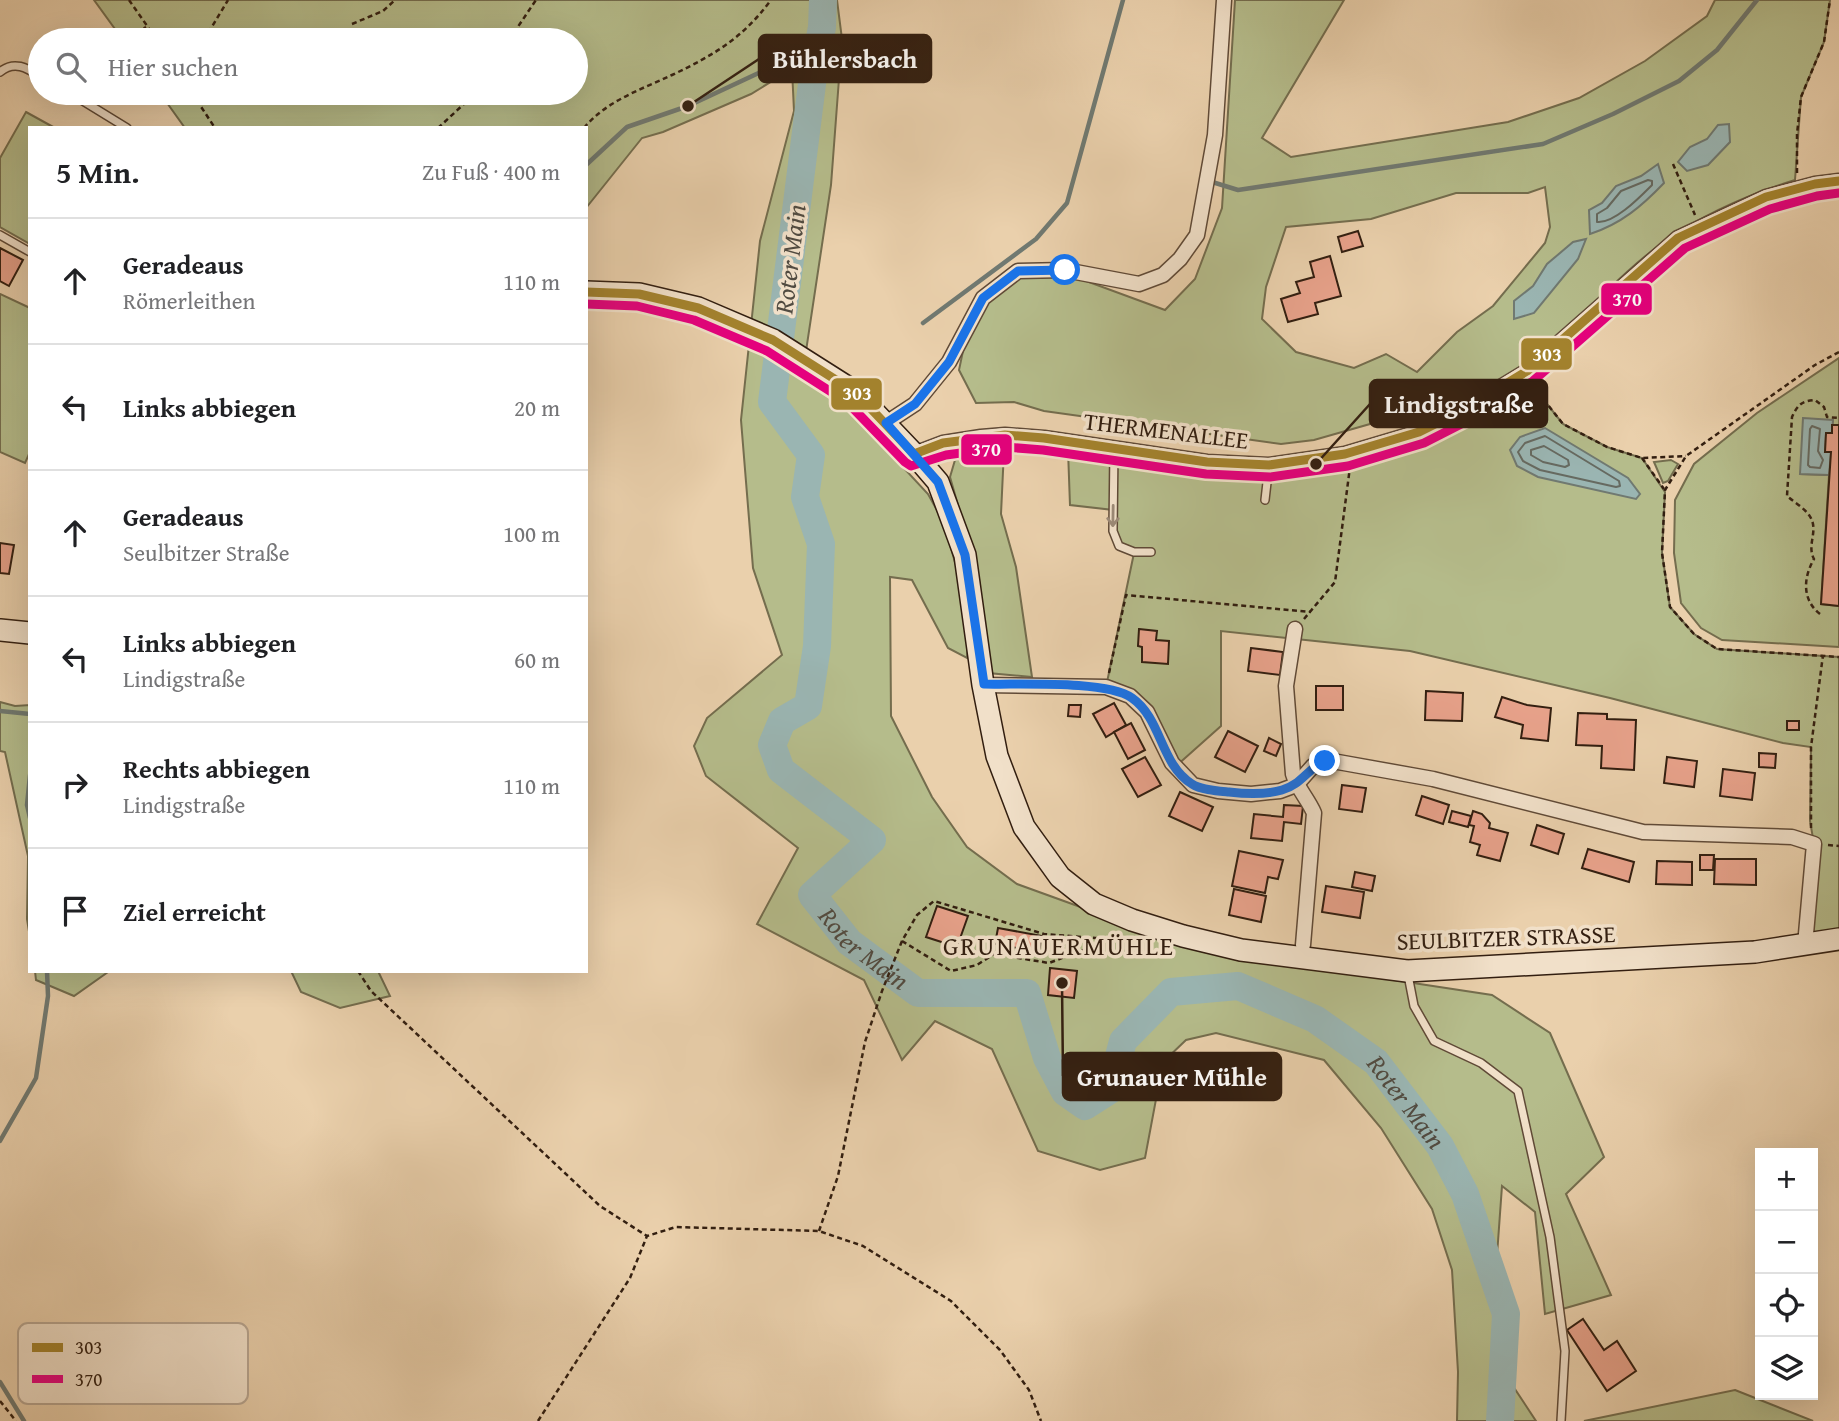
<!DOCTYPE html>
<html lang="de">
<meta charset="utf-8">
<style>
:root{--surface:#fff;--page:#f6f6f6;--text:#202124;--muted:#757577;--line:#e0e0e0}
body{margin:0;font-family:"Gentium Book Plus",serif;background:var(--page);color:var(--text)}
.controls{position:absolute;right:21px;bottom:21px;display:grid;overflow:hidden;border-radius:0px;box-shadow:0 7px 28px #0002}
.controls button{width:63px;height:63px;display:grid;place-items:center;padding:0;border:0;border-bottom:2px solid var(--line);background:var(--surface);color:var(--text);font:35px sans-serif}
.stop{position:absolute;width:21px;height:21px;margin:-16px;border:5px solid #1a73e8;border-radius:50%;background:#fff}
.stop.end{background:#1a73e8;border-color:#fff;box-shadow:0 2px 7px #0008}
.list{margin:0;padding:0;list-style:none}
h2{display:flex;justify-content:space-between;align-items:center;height:91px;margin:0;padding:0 28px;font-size:30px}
h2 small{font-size:23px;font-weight:400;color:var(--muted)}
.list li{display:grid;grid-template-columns:46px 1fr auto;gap:21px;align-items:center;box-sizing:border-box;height:126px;padding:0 28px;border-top:2px solid var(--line)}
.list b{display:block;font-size:26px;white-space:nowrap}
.list p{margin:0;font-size:23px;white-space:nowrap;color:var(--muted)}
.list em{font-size:23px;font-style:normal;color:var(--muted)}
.icon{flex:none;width:38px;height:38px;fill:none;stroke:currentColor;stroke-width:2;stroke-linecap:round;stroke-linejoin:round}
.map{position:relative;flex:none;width:1839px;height:1421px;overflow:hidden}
.search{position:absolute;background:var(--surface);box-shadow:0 7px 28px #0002;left:28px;top:28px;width:560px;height:77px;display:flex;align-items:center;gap:18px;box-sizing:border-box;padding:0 24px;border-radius:38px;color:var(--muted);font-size:26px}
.panel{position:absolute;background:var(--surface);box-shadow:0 7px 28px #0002;left:28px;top:126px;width:560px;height:847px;border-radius:0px}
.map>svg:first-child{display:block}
.green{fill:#b5bc8b;stroke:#746d4e;stroke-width:2;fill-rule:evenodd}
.water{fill:#9ab5b2;stroke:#707971;stroke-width:2}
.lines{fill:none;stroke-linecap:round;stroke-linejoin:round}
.shore{stroke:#666a61;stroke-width:2}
.stream{stroke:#707971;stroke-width:4.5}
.river{stroke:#9ab5b2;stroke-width:28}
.building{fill:#e8a28b;stroke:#321e10;stroke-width:2}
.lane-casing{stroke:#604a37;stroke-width:10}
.street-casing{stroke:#604a37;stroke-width:17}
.secondary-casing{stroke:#321e10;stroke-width:24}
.path{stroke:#321e10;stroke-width:2.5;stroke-dasharray:5 3.5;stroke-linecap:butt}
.lane{stroke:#f1e0c9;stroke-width:7}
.street{stroke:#f1e0c9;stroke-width:14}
.secondary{stroke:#f1e0c9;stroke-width:21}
.bus-1-casing{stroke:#f1e0c9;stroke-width:14}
.bus-2-casing{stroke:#f1e0c9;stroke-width:14}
.bus-1{stroke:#a3822d;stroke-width:9}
.bus-2{stroke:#e5007d;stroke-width:9}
.oneway{stroke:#9b8976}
.route{stroke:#1a73e8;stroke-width:9}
.labels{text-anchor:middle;stroke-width:7;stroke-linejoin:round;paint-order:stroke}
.street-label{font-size:24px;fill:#321e10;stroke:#f1e0c9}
.water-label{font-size:26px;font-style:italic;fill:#514b41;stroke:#f1e0c9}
.neighbourhood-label{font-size:26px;letter-spacing:2px;fill:#321e10;stroke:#f1e0c9}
.key{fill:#f1e0c9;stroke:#b8a692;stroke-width:2}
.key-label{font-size:19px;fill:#321e10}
.leader{fill:none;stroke:#321e10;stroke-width:2.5}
.callout-dot{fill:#321e10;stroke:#f1e0c9;stroke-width:2.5}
.callout{fill:#321e10;stroke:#321e10;stroke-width:2.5}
.callout-label{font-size:26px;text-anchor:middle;font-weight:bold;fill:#fff}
.line-badge{stroke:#f1e0c9;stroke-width:2.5}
.badge-label{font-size:19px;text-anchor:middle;font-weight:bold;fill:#fff}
</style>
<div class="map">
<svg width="1839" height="1421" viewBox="0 0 1839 1421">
<rect width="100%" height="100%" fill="#ead0ac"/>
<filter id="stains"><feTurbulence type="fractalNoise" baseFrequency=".00286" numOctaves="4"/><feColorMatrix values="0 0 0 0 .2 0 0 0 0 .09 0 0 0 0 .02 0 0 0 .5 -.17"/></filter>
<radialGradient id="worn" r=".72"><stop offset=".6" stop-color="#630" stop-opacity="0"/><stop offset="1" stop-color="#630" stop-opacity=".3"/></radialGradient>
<g class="green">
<polygon points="94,0 837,0 842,39 831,185 803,371 865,412 887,450 928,494 944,523 956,566 964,602 968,640 967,658 948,648 912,580 890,577 891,716 932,797 967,847 1017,884 1202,951 1492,995 1550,1033 1604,1157 1566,1194 1611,1295 1545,1314 1535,1212 1502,1186 1494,1297 1511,1383 1536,1421 1457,1421 1458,1372 1452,1270 1432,1209 1381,1128 1324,1060 1216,1033 1186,1040 1163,1062 1145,1158 1100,1170 1038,1151 992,1049 935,1021 902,1060 864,980 757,924 798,848 706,776 694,746 707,718 782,655 753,568 741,420 760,241 794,111 792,69 751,94 663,132 642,138 586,208 586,128 185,128 160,93 576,93 576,40 123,40"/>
<path d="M1235,0H1344L1262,138L1291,157L1508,122L1579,98L1645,61L1707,16L1715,0H1830L1824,42L1801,97L1795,180C1750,194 1704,214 1665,241C1617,275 1580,322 1534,358C1504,382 1468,400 1434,418L1416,383L1407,395L1406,404L1384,420L1314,440L1281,444L1044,411L1014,402L976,403L959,370L968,327L988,301L1021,273L1059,271L1165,310L1195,279L1222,208ZM1545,187L1550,227L1545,243L1493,306L1457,332L1417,372L1386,354L1354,368L1296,352L1262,319L1266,287L1286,227L1371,219L1456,193H1528Z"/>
<polygon points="26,112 55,128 30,128 30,244 0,227 0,158"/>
<polygon points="0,294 30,308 30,452 25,463 0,452"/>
<polygon points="1839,358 1839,425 1832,425 1833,420 1801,474 1829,475 1821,604 1839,606 1839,647 1722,640 1701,628 1681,603 1674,553 1675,500 1694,464 1757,413"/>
<polygon points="1532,380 1534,388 1563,424 1607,447 1642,458 1665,492 1662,553 1670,607 1694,634 1717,649 1839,657 1839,932 1805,934 1814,844 1810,821 1811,747 1783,743 1610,698 1410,651 1221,631 1221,726 1175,767 1147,712 1106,687 1134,553 1119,546 1113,510 1070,505 1068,450 1213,469 1353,458 1411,443 1450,427"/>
<polygon points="997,446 1004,450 1001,514 1016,567 1032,677 988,673 979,579 950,477 955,460"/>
<polygon points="1671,460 1678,464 1668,481 1663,483 1654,462"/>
<polygon points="0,702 15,706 30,705 30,938 27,919 28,856 5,752 0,751"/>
<polygon points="35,971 108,971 108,972 74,996 36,980"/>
<polygon points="291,971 378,971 390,996 340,1008 301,992"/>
<polygon points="1735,1390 1813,1421 1584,1421"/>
</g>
<g class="water">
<polygon points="1729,124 1730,142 1708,165 1687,171 1678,162 1690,147 1707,139 1718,125"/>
<path d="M1658,164L1664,183C1642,206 1621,224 1590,234L1589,210L1602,203L1616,186L1641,176Z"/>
<polygon points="1586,239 1578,259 1534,313 1514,319 1514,301 1533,286 1547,264 1573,242"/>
<polygon points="1803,418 1833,420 1832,433 1826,434 1825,452 1831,452 1829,475 1800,474"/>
<polygon points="1545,428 1628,478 1640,494 1636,499 1538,477 1517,466 1510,450 1520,437"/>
</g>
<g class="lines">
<g class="shore">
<path d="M1648,180L1652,181V185C1640,197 1614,224 1597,222V214L1607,208L1621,191Z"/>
<polygon points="1812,426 1820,429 1818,451 1823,460 1820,468 1810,467 1808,465 1810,429"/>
<polygon points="1545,436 1619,481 1620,486 1616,487 1540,470 1523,461 1518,452 1525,443"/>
<polygon points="1544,446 1568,460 1569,465 1565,467 1543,462 1531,455 1531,450"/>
</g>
<g class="stream">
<polyline points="586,165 627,127 688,106 782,62 822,27"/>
<polyline points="1209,181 1238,190 1543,144 1613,114 1679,81 1717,50 1757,0"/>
<polyline points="923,323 1036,239 1067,203 1123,0"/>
<polyline points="0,711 30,714"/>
<polyline points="30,775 27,805 30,818"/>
<polyline points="0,1141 36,1078 48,996 47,971"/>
<polyline points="0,1382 24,1421"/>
<polyline points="1501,1415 1509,1421"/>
</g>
<path class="river" id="s1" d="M823,0L822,27L813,76L772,402L811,455L805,497L821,544L817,646L808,706L782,721L772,745L781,770L872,840L812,895L849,942L918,993H1027L1047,1058L1065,1092L1085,1106L1110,1090L1123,1041L1171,992L1238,986L1315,1019L1376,1062L1440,1146L1465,1194L1506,1314L1500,1421"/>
</g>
<g class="building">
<polygon points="1358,231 1363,246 1342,252 1338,237"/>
<polygon points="0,248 23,260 9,286 0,281"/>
<polygon points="1330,256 1341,296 1315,303 1318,314 1288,322 1281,299 1300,293 1296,282 1314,277 1310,262"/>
<polygon points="1832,425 1839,425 1839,606 1821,604 1831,452 1825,452 1826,433 1832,433"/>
<polygon points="0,543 14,545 9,574 0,573"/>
<polygon points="1139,629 1157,631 1156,640 1169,641 1168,664 1142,662 1142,647 1138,646"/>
<polygon points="1251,648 1283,652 1280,675 1248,671"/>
<rect x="1316" y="686" width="27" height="24"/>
<polygon points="1426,691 1463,693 1462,721 1425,720"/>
<polygon points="1502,697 1527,705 1551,708 1548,741 1521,738 1523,725 1495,717"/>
<polygon points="1114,703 1126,725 1106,737 1093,714"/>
<polygon points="1069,705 1081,705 1080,717 1068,716"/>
<polygon points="1578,713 1607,714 1607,719 1636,720 1634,770 1601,768 1602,746 1576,745"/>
<rect x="1787" y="721" width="12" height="9"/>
<polygon points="1131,723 1145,750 1128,759 1114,732"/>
<polygon points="1228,731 1258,746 1245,772 1215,757"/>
<polygon points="1269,738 1281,744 1276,756 1264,751"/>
<polygon points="1759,753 1776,754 1775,768 1759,767"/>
<polygon points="1145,757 1161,785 1138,797 1122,769"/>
<polygon points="1667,757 1697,761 1694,787 1664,783"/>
<polygon points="1723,769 1755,773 1752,800 1720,796"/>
<polygon points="1342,785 1366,788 1362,812 1339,809"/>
<polygon points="1180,792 1213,807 1202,831 1169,816"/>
<polygon points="1422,796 1449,805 1443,824 1416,815"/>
<polygon points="1284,805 1303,806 1301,824 1284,822 1282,841 1251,838 1254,814 1283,817"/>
<polygon points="1452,811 1471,816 1468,827 1449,822"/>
<polygon points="1473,811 1482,814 1490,823 1489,828 1508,833 1500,861 1477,855 1480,845 1470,842 1474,826 1469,825"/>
<polygon points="1537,825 1564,834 1558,854 1531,845"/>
<polygon points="1588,849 1634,862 1629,882 1582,868"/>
<polygon points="1239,851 1283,860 1278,879 1268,877 1265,893 1232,886"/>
<polygon points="1700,855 1714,855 1713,870 1700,870"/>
<polygon points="1715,859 1756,859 1756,885 1714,884"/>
<polygon points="1657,861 1692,862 1692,885 1656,884"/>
<polygon points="1355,872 1375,876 1372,891 1352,887"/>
<polygon points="1326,886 1364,892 1360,918 1322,912"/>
<polygon points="1234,889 1266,896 1261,922 1229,915"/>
<polygon points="937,906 968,916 957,947 926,937"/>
<polygon points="998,928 1042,936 1039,952 995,944"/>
<polygon points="1050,968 1077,971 1074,998 1048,995"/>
<polygon points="1583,1319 1604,1350 1617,1341 1636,1371 1607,1391 1567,1330"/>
</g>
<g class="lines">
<g class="lane-casing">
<g id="lane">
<path d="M0,72C14,60 27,68 40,76"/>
<polyline points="70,93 127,128"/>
<polyline points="0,235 30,252"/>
<polyline points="1114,450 1113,531 1119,546 1134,552 1151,552"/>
<polyline points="1265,500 1269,465"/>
<polyline points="1408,975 1414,1006 1434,1041 1481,1063 1518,1091 1550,1237 1565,1351 1561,1421"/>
</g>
</g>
<g class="street-casing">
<g id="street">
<polyline points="886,423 915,404 949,362 983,298 1018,271 1065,270 1139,284 1163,275 1180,259 1197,235 1215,135 1224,0"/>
<polyline points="914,454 943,443 981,437 1005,435 1044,438 1207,462 1269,465 1345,454 1419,432 1463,410 1527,371 1678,238 1766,197 1815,184 1839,181"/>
<path d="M1295,629L1286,686L1293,774C1297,788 1308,799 1314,813L1303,945"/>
<polyline points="983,685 1106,687 1130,696 1147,712 1172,763 1193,785 1218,791 1251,794 1280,791 1296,785 1313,766 1326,761 1338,762 1433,779 1643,832 1792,837 1814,844 1805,945"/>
</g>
</g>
<g class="secondary-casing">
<g id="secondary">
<polyline points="586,292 639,294 698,308 773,340 855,392 914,454 938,482 965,555 983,685 997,756 1024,827 1060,877 1094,904 1132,920 1183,936 1241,950 1407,971 1755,952 1839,939"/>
<polyline points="0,630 30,633"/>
</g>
</g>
<g class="path">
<polyline points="129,0 157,40"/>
<polyline points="352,24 383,11 395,0"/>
<polyline points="121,40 146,27"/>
<polyline points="204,40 228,0"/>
<polyline points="509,40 536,0"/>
<polyline points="192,93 215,128"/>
<polyline points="457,93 465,103"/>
<polyline points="438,128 465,103 472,93"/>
<path d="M584,128C606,101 642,89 672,75C714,55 743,38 771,0"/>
<polyline points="1673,164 1695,215"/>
<polyline points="1797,173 1797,134 1801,97 1824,42 1830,0"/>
<polyline points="1839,352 1815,365 1686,456 1665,490 1662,553 1670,607 1694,634 1717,649 1839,657"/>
<polyline points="1533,386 1563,424 1607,447 1642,458 1686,456"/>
<polyline points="1642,458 1664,489"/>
<path d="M1820,614C1802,600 1803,578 1814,559C1806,544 1820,530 1809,515C1804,508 1794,502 1787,496L1792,417C1798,404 1802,401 1815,400L1824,407L1827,417L1839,418"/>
<polyline points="1304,619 1335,582 1350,467"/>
<polyline points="1109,673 1126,595 1311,612"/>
<polyline points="1811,828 1811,747 1823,655"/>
<polyline points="1828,845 1839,846"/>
<polyline points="902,941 951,971 977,965 994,954 1049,963 1109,940"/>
<polyline points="358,971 371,991 600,1206 647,1236"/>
<polyline points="819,1231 838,1176 865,1042 882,991 902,941 917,915 934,901 1044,934 1133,941"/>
<polyline points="0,1401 16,1421"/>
<polyline points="538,1421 630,1278 647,1236 676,1227 819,1231 863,1246 951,1301 1000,1350 1029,1390 1041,1421"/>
</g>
<use href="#lane" class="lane"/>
<use href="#street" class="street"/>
<use href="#secondary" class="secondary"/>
<g class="bus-1-casing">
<polyline id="bus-1" points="586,292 639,294 698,308 773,340 855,392 914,454 943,443 1005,435 1044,438 1207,462 1269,465 1345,454 1419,432 1463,410 1527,371 1678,238 1766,197 1815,184 1839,181"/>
</g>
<g class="bus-2-casing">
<polyline id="bus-2" points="586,304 637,306 694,320 767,351 847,402 905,462 911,466 946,455 1005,447 1043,450 1206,474 1270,477 1348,466 1424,443 1469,420 1533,381 1685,248 1770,209 1817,196 1839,193"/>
</g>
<use href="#bus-1" class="bus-1"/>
<use href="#bus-2" class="bus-2"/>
</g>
<defs><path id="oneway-shaft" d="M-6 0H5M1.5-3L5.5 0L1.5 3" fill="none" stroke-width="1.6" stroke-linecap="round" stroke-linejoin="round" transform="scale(1.75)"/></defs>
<use class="oneway" href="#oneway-shaft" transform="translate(1113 516) rotate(91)"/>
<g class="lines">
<path class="route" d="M1065,270L1018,271L983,298L949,362L915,404L886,423L938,482L965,555L984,684C1018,685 1106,680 1132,698C1162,719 1160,764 1192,784C1201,790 1218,791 1229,792C1246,794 1265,795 1282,790C1301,785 1308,768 1325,761"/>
</g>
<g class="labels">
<g class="street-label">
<text transform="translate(1166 431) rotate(7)" y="8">THERMENALLEE</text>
<text transform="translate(1506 938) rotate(-2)" y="8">SEULBITZER STRASSE</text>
</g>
<g class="water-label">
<text transform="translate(790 259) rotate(-83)" y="9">Roter Main</text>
<text dy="9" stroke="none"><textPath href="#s1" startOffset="1080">Roter Main</textPath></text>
<text dy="9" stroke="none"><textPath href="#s1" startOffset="1815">Roter Main</textPath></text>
</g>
<g class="neighbourhood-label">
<text x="1059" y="955">GRUNAUERMÜHLE</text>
</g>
</g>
<rect x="18" y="1323" width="230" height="81" rx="10" class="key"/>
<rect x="32" y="1343" width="31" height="9" fill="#a3822d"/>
<rect x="32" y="1375" width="31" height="8" fill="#e5007d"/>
<g class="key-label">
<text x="75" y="1354">303</text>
<text x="75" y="1386">370</text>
</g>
<path class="leader" d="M688 106L759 59M1316 464L1370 404M1062 983L1063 1076"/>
<g class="callout-dot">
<circle cx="688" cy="106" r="7"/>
<circle cx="1316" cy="464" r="7"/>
<circle cx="1062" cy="983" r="7"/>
</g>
<g class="callout">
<rect x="759" y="35" width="172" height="47" rx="7"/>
<rect x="1370" y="380" width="177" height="47" rx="7"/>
<rect x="1063" y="1053" width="218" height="47" rx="7"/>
</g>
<g class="callout-label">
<text x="845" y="68">Bühlersbach</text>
<text x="1459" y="413">Lindigstraße</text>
<text x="1172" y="1086">Grunauer Mühle</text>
</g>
<g class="line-badge">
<rect x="1600" y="282" width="53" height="34" rx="7" fill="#e5007d"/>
<rect x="1520" y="337" width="53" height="34" rx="7" fill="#a3822d"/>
<rect x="830" y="377" width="53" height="34" rx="7" fill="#a3822d"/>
<rect x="960" y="433" width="53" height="33" rx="7" fill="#e5007d"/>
</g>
<g class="badge-label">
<text x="1627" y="306">370</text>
<text x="1547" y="361">303</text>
<text x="857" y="400">303</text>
<text x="986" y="456">370</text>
</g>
<rect width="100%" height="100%" filter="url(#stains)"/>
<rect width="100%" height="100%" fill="url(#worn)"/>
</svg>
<div class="controls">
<button>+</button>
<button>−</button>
<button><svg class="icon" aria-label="locate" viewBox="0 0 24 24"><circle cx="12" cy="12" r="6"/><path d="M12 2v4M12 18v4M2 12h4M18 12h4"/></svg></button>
<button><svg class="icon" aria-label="layers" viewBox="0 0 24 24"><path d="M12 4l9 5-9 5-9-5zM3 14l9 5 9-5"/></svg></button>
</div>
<div class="stop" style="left:1065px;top:270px"></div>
<div class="stop end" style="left:1325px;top:761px"></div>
<div class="search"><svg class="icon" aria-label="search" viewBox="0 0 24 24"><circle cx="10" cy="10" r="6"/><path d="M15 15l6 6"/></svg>Hier suchen</div>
<section class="panel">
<h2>5 Min.<small>Zu Fuß · 400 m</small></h2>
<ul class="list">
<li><svg class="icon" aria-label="ahead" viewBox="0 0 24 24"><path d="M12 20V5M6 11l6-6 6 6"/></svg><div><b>Geradeaus</b><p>Römerleithen</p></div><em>110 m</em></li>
<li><svg class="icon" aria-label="left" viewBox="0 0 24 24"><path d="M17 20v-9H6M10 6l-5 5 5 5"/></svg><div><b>Links abbiegen</b></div><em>20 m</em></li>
<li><svg class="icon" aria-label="ahead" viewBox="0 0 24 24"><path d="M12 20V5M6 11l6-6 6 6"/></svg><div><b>Geradeaus</b><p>Seulbitzer Straße</p></div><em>100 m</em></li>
<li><svg class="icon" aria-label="left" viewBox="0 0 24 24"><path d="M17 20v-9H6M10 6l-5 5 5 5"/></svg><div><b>Links abbiegen</b><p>Lindigstraße</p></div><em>60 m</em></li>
<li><svg class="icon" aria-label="right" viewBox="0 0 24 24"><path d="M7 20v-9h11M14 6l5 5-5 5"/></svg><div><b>Rechts abbiegen</b><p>Lindigstraße</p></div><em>110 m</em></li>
<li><svg class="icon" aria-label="arrive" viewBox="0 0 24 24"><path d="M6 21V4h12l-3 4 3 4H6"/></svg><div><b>Ziel erreicht</b></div></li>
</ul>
</section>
</div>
